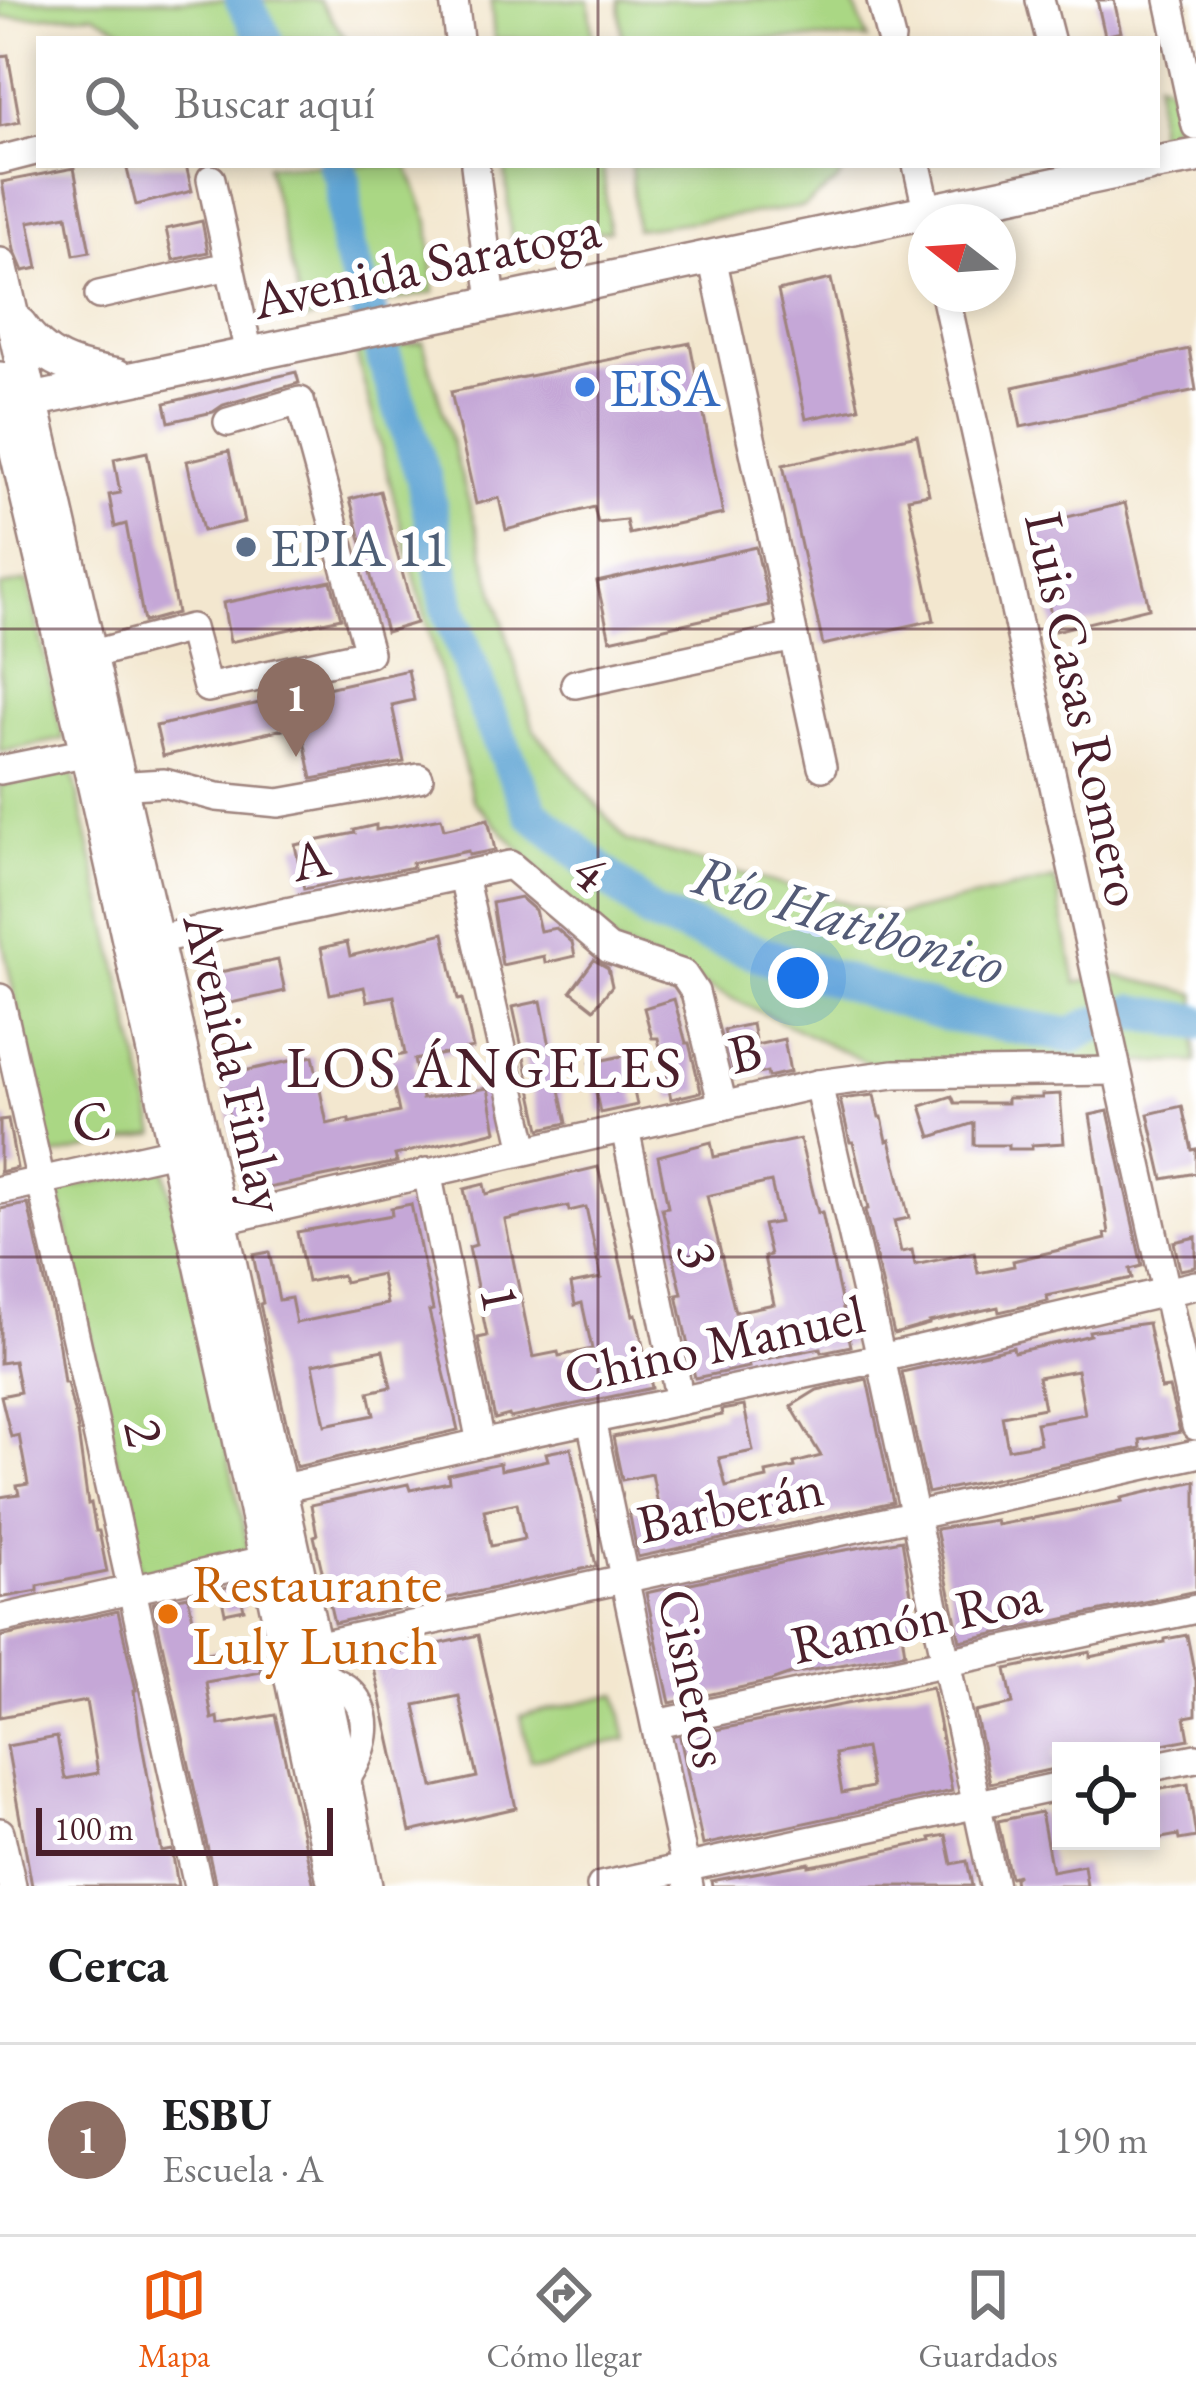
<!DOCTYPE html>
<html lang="es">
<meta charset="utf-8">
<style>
:root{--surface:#fff;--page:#f2f2f2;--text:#202124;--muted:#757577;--line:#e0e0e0;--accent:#ea580c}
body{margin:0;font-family:"EB Garamond",serif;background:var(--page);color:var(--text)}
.controls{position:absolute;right:36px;bottom:36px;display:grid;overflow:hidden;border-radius:0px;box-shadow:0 6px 18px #0003}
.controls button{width:108px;height:108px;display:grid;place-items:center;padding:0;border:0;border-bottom:3px solid var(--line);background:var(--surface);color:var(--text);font:60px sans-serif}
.compass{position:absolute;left:908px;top:204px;width:108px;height:108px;border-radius:50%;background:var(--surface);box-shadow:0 6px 18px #0003;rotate:287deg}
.scale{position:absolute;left:36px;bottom:30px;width:297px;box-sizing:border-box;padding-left:12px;border:6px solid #4a1f2b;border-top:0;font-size:33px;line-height:42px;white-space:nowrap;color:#4a1f2b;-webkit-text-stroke:9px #fff;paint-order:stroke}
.you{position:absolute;left:798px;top:978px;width:42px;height:42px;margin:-30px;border:9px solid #fff;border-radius:50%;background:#1a73e8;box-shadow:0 0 0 18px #1a73e833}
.badge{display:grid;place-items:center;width:78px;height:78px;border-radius:50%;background:var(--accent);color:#fff;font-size:39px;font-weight:700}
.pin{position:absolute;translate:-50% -99px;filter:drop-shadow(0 3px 6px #0008)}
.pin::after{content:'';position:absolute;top:63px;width:42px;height:36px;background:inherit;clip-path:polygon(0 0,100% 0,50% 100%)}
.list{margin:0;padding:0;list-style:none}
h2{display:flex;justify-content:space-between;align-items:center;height:156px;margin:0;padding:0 48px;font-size:51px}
h2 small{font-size:39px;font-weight:400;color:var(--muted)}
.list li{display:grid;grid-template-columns:78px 1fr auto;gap:36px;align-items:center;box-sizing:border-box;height:192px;padding:0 48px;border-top:3px solid var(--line)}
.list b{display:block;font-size:45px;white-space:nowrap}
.list p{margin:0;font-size:39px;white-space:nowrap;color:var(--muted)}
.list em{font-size:39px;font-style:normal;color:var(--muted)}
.icon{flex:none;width:66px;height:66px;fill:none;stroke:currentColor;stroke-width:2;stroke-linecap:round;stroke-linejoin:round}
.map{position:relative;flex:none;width:1196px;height:1886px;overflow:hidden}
.search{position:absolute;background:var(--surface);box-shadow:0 6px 18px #0003;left:36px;right:36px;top:36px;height:132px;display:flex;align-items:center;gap:30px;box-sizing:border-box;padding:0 42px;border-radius:0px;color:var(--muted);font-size:45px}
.sheet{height:348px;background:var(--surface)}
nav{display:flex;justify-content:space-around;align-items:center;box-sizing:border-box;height:168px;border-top:3px solid var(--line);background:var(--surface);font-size:33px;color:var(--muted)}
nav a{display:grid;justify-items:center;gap:6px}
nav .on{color:var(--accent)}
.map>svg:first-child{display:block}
.green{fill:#aad784;stroke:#7a7b58;stroke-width:3}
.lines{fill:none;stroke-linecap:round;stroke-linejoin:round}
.river{stroke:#5ea4d4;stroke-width:36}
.building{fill:#c5a7d7;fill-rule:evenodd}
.minor-casing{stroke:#9e837d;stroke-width:32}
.major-casing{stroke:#9e837d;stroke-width:38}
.minor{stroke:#fff;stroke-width:27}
.major{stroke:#fff;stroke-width:33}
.grid{fill:none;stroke:#4a1f2b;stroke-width:3;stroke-opacity:0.55}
.shop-dot{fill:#3f7fe0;stroke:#fff;stroke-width:4.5}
.service-dot{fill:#5c6f8a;stroke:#fff;stroke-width:4.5}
.food-dot{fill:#e8710a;stroke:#fff;stroke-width:4.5}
.labels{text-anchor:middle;stroke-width:12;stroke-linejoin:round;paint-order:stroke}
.street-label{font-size:54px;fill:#4a1f2b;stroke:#fff}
.shop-label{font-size:54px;fill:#366cbe;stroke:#fff;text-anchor:start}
.service-label{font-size:54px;fill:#4e5e75;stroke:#fff;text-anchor:start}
.food-label{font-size:54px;fill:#c56008;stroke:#fff;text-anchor:start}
.water-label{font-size:57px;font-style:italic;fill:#535b77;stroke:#fff}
.neighbourhood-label{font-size:57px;letter-spacing:3px;fill:#4a1f2b;stroke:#fff}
</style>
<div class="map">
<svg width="1196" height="1886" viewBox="0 0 1196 1886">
<rect width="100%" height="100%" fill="#fff"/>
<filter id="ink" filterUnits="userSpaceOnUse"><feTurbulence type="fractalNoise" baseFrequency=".00833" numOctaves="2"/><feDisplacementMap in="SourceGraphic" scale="24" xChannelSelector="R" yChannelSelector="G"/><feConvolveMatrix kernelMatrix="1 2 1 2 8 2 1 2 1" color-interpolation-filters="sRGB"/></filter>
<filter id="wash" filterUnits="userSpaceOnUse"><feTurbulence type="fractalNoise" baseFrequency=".004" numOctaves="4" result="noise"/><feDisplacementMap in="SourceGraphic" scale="48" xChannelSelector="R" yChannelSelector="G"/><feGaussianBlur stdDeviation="2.7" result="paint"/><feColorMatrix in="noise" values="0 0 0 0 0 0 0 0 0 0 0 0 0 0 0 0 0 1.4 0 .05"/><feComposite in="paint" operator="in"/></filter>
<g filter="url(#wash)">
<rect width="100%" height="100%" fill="#f3e7cf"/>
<g class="green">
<polygon points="0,0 319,0 346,39 141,39 93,14 0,18"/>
<polygon points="491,0 589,0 593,39 494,39"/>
<polygon points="619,0 852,0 868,39 622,39"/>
<path d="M1157,81L1168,85C1179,104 1176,119 1166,137L1157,138Z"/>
<polygon points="267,165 407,165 429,222 434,292 304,320"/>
<polygon points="505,165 603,165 609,231 511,240"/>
<polygon points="631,165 847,165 837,182 803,207 636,229"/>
<polygon points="423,342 534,730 627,841 893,916 1055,879 1076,983 1114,975 1196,994 1196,1062 868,1063 600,936 473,800 356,353"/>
<polygon points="28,581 63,739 0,752 0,587"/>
<polygon points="72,769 156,1134 49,1157 0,929 0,785"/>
<polygon points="164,1167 249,1551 140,1574 58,1190"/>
<polygon points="617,1694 627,1739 530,1760 521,1716"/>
</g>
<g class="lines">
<g class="river">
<polyline points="243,0 265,39"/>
<polyline points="336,165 343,177 347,246 424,479 449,609 488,714 532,813 653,915 807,970 945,1014 1072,1036 1088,1027 1133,1012 1196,1022"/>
</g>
</g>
<g id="blocks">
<g class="building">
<polygon points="1097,0 1114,0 1121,32 1105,36"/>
<polygon points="8,55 20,122 0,126 0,56"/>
<polygon points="126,165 186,165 192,191 136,205"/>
<polygon points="74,168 90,252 74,255 67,215 29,222 38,268 23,271 14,250 2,182"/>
<polygon points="202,221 208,252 173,260 166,229"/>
<polygon points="831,279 859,408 806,419 778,291"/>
<polygon points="690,343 723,514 629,534 626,520 598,523 594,507 506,530 499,498 476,504 451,392"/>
<polygon points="1189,349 1196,390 1021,427 1013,387"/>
<polygon points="296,372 299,383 223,405 213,412 169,422 165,403"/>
<polygon points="917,435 929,494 908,498 934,620 823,645 783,465"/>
<polygon points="229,451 244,522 203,531 187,461"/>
<polygon points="147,452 177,613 144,622 126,524 115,527 109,495 120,493 114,459"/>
<polygon points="380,491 416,623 386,632 350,499"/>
<polygon points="1125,503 1149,608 1055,631 1030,526"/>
<polygon points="756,547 769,605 610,640 597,582"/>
<polygon points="331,581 341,618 230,642 223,603"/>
<polygon points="408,670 414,700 392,705 404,762 312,779 301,725 163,756 156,726"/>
<polygon points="441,818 444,829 488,819 495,850 469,855 468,851 412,863 413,867 304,889 295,845 355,833 354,830 376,825 376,830"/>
<polygon points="520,897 535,910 540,931 556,928 572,942 575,956 545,963 544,956 502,965 492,903"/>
<polygon points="444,933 458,1000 462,999 473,1048 414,1060 422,1099 488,1088 496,1131 395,1155 397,1162 243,1193 221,1076 313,1056 327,1124 349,1119 349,1123 399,1112 388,1058 405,1054 394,996 367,1001 364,987 330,994 321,948 347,942 350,956"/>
<polygon points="278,960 285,991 222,1005 215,973"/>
<polygon points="594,960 608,968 612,986 594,1009 571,991"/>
<polygon points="674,999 686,1043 689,1043 701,1092 671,1099 658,1038 652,1038 644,1008"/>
<polygon points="541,1001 551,1051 560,1049 565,1074 557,1075 567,1123 540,1129 513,1007"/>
<polygon points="752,1024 756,1045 784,1039 790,1072 768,1077 767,1072 735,1079 724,1030"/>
<polygon points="626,1055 637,1105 600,1113 590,1063"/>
<polygon points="1060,1094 1064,1143 1032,1145 1032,1149 1008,1149 1008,1145 974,1145 974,1123 931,1137 921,1106 952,1096 955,1103 1007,1103 1007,1098 1042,1098 1042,1095"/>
<polygon points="874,1095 879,1117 882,1117 887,1141 890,1140 909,1218 894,1221 901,1252 912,1250 915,1265 974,1252 978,1273 1014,1266 1013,1261 1106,1239 1105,1234 1109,1233 1090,1115 1108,1111 1142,1266 1130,1269 1132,1278 1047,1296 1048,1301 999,1312 998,1307 929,1322 929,1324 894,1334 865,1210 868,1209 859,1167 853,1142 850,1142 840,1099"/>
<polygon points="1182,1106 1192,1150 1196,1149 1196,1173 1163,1179 1148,1114"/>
<polygon points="8,1119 17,1168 0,1172 0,1120"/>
<path d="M800,1139L818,1213L822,1212L851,1346L822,1352L821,1348L794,1353L748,1363L749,1367L695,1378L677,1295L682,1294L662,1208L668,1207L658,1156L711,1142L714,1157ZM771,1182L780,1222L763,1225L770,1255L764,1257L774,1304L735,1312L707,1196Z"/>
<path d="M598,1167L633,1315L636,1314L652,1388L510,1418L509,1415L495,1419L478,1338L487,1336L469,1247L476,1245L464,1189L484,1184L486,1194ZM568,1206L569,1211L586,1207L601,1278L571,1284L575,1305L582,1303L592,1349L559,1356L558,1352L533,1357L505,1220Z"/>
<polygon points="28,1204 59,1346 64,1383 67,1383 77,1424 88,1504 91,1503 96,1531 99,1531 107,1572 38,1586 38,1591 0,1598 0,1497 19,1494 17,1486 28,1484 19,1435 11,1437 1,1396 20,1392 14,1361 0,1363 0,1209"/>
<path d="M411,1204L433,1310L429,1311L458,1430L296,1467L260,1304L263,1303L253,1255L269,1252L279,1300L291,1298L296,1323L387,1304L381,1274L344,1282L342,1275L307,1282L297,1232L392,1215L391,1208ZM383,1350L391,1387L369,1392L374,1415L325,1425L313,1364Z"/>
<polygon points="1196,1237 1196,1267 1180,1270 1174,1242"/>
<path d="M1148,1323L1161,1389L1169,1388L1180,1432L1140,1440L1141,1448L928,1493L902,1372L1013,1347L1014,1352L1071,1340L1090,1335L1089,1331ZM1077,1370L1085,1414L1036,1423L1040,1443L1008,1449L1002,1416L1044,1408L1038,1377Z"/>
<polygon points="867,1379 893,1502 638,1557 629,1511 658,1505 652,1474 622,1480 613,1437 722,1415 721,1410 744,1406 753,1451 719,1458 726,1487 767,1478 766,1473 795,1467 794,1463 821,1456 791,1406 817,1390"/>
<path d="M571,1448L596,1566L334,1623L314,1536L317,1535L311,1505L408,1484L410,1490L449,1482L448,1474L500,1463L501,1470L548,1460L546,1453ZM517,1503L524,1539L491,1546L484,1510Z"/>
<polygon points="1196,1481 1196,1591 960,1641 936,1529 996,1520 997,1525 1122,1501 1121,1498"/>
<polygon points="902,1540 916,1624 901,1627 905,1653 791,1674 771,1681 670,1703 646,1593 817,1555"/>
<polygon points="238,1584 244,1609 225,1613 220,1589"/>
<polygon points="188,1596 201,1654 256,1644 261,1672 206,1682 212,1719 218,1717 219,1725 275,1715 314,1886 216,1886 153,1603"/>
<polygon points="118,1611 136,1690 134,1691 140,1734 162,1852 172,1850 178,1886 32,1886 7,1746 57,1737 65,1779 98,1773 86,1701 0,1717 0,1637"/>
<path d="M478,1635L516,1808L410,1832L372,1659ZM459,1696L477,1777L433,1787L415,1705Z"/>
<polygon points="1187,1635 1196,1681 1196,1715 1185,1717 1189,1739 1127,1751 1054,1751 1058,1768 990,1783 975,1712 1013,1704 1006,1669 1090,1652 1090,1657 1165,1642 1165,1639"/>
<path d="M932,1687L952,1791L703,1845L680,1737ZM865,1748L872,1787L842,1793L835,1754Z"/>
<polygon points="1188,1784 1196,1837 1179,1840 1178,1835 1151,1840 1151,1791"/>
<polygon points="1041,1812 1052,1871 1084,1865 1087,1886 1015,1886 1014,1878 1018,1875 1010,1877 998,1821"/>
<polygon points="946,1835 952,1864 967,1861 972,1886 712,1886 711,1881 809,1863 809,1866 839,1861 931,1841 930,1838"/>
</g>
</g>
</g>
<g filter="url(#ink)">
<use href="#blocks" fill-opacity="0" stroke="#9e837d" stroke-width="3"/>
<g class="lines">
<g class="minor-casing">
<g id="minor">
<polyline points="454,0 459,39"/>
<polyline points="881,0 891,39"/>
<polyline points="1040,0 1050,39"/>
<polyline points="1169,0 1196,126"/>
<polyline points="0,160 39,150"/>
<polyline points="475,165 492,301"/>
<polyline points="917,165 930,222"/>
<polyline points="211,179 249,354"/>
<polyline points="712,257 822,767"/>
<polyline points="945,294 1196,1426"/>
<polyline points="99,295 229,266"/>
<polyline points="70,660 191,628 207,688 369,653 300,401 228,422"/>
<polyline points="575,684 794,637"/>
<polyline points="0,770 108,748"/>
<polyline points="99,787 164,783 217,797 279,803 419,778"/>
<polyline points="463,876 525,1150"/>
<polyline points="139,943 510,865 609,949 683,974 695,992 723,1106"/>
<polyline points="0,998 198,1886"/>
<polyline points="818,1084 881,1358 994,1886"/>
<polyline points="625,1128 680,1401"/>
<polyline points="427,1172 481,1443"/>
<polyline points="0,1190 192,1147"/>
<polyline points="201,1225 818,1084 894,1074 1116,1071"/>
<polyline points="591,1420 689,1886"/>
<polyline points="262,1493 481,1443 881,1358 1196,1285"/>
<polyline points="0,1619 283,1556"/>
<polyline points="297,1650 1196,1454"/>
<path d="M321,1676C330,1680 341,1683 348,1690C377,1716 363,1755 344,1782"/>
<polyline points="657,1724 1196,1609"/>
<polyline points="1151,1767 1196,1758"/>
<polyline points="0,1832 12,1886"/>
<polyline points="601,1886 1061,1786"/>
</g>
</g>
<g class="major-casing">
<g id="major">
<polyline points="1157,163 1196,156"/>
<polyline points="0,265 220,1220 344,1782 365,1886"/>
<path d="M19,324C46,363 73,368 117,376"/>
<polyline points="0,379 95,787 267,1560 335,1886"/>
<polyline points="14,404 1148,165"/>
</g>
</g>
<use href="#minor" class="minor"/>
<use href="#major" class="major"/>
</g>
</g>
<path class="grid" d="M598,0V39M598,165V1886M0,629H1196M0,1257H1196"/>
<circle class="shop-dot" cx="585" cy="387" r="12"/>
<circle class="service-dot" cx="246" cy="547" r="12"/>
<circle class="food-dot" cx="168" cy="1614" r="12"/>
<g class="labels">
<g class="street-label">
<text transform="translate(426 264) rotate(-12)" y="19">Avenida Saratoga</text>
<text transform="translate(1085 709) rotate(78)" y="19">Luis Casas Romero</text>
<text transform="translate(310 859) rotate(-12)" y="19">A</text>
<text transform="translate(591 871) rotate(40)" y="19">4</text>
<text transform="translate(745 1052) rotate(-13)" y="19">B</text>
<text transform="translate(236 1063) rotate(77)" y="19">Avenida Finlay</text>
<text transform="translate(91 1121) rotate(-12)" y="19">C</text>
<text transform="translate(699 1255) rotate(79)" y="19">3</text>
<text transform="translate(501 1298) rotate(79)" y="19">1</text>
<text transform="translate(714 1344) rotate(-12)" y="19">Chino Manuel</text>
<text transform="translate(145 1432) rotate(78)" y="19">2</text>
<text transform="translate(730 1505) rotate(-12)" y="19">Barberán</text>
<text transform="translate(916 1619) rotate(-12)" y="19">Ramón Roa</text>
<text transform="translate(695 1678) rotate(78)" y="19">Cisneros</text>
</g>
<g class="shop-label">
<text x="609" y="406">EISA</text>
</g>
<g class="service-label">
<text x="270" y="566">EPIA 11</text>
</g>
<g class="food-label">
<text x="192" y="1602">Restaurante<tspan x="192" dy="62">Luly Lunch</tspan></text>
</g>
<g class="water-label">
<text transform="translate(849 919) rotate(17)" y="20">Río Hatibonico</text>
</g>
<g class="neighbourhood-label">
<text x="485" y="1087">LOS ÁNGELES</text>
</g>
</g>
</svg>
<div class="controls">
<button><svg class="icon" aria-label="locate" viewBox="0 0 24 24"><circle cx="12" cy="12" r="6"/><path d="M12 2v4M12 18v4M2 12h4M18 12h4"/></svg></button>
</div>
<svg class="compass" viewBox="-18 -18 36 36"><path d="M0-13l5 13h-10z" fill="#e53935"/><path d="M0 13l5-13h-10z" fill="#757577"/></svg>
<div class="scale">100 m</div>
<div class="you"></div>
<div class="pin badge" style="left:296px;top:757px;background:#8d6e63">1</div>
<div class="search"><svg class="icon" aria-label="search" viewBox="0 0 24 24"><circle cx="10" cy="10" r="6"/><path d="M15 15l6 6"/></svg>Buscar aquí</div>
</div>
<section class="sheet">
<h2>Cerca<small></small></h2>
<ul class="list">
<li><span class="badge" style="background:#8d6e63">1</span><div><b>ESBU</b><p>Escuela · A</p></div><em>190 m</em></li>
</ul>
</section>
<nav>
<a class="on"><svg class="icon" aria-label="map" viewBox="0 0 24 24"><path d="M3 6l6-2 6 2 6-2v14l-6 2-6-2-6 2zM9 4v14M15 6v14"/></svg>Mapa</a>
<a><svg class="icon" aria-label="directions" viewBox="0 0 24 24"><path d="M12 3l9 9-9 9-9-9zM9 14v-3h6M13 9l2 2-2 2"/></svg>Cómo llegar</a>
<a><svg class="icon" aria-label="saved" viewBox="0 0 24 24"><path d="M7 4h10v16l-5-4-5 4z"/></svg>Guardados</a>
</nav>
